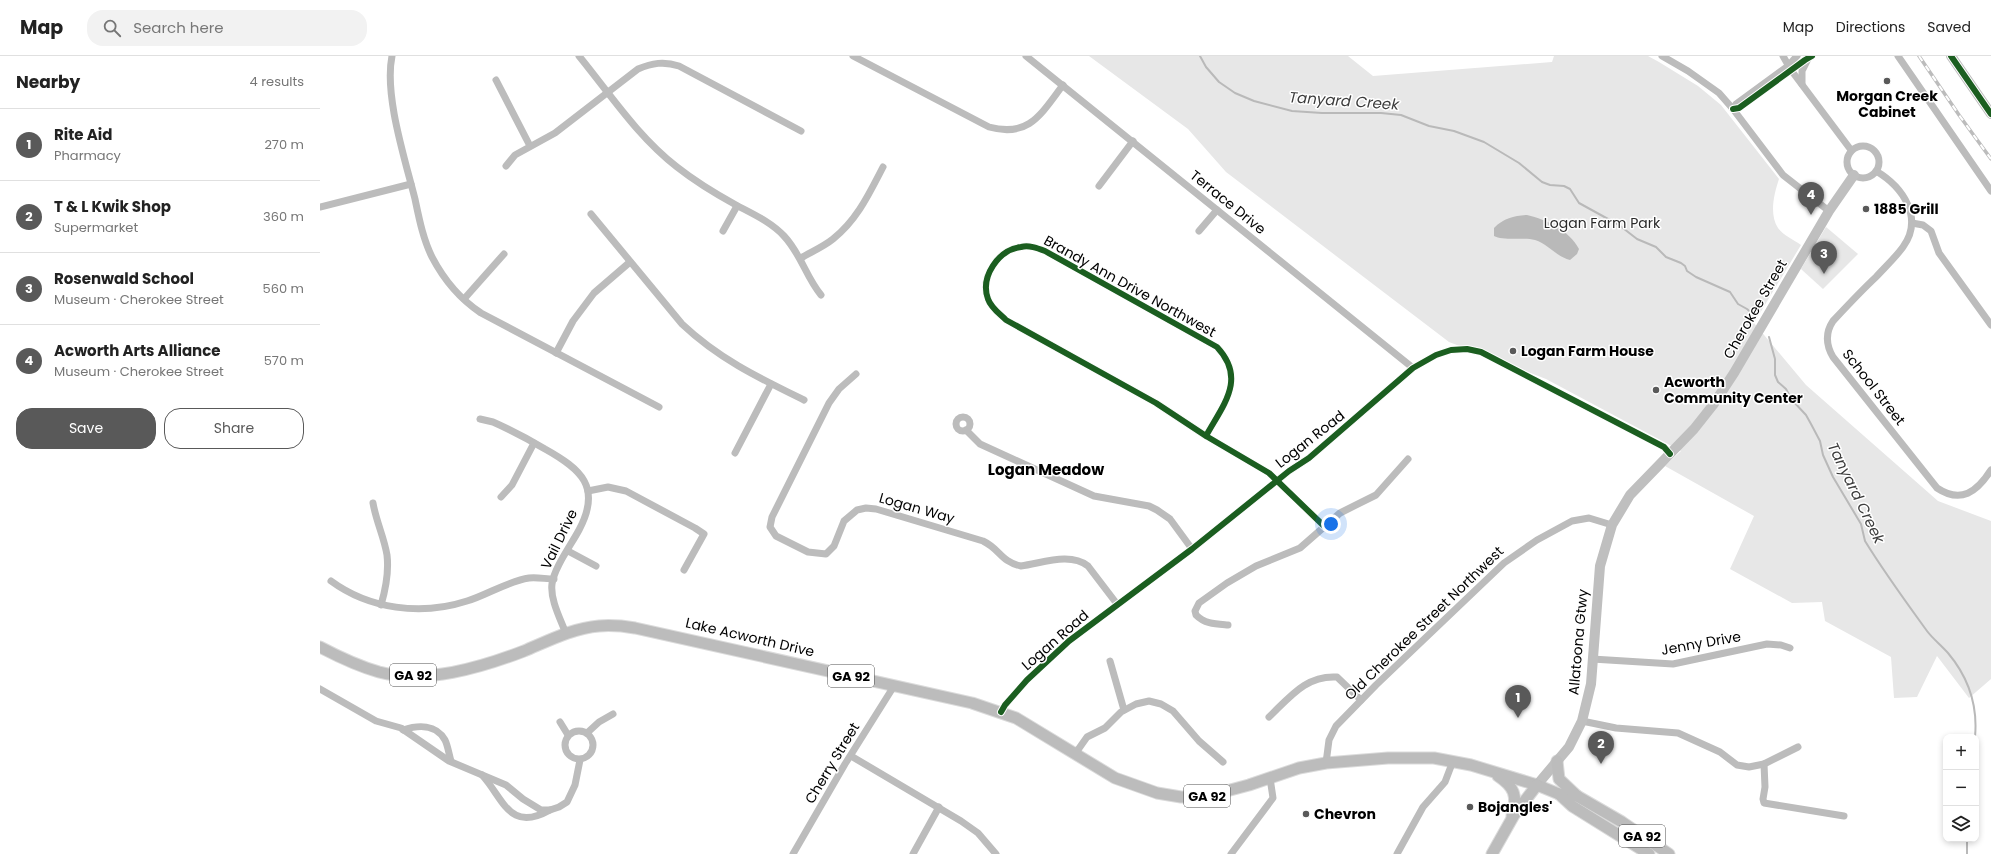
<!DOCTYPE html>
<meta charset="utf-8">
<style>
:root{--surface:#fff;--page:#f2f2f2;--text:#222;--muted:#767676;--line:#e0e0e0;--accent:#595959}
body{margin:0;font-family:Poppins,sans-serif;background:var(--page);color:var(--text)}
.controls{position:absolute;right:12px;bottom:12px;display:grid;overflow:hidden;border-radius:8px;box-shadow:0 2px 6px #0003}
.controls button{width:36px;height:36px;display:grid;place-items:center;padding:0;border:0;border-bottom:1px solid var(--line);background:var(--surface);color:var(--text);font:20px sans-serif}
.you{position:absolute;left:1011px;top:468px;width:14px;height:14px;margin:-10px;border:3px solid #fff;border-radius:50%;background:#1a73e8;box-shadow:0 0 0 6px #1a73e833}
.badge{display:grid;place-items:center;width:26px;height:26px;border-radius:50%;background:var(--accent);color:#fff;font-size:13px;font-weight:700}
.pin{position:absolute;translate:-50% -33px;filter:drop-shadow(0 1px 2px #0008)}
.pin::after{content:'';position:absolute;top:21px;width:14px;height:12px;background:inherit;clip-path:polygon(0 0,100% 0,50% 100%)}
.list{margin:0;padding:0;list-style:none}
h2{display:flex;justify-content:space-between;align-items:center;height:52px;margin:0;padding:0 16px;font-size:17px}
h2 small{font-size:13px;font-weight:400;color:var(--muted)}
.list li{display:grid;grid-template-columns:26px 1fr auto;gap:12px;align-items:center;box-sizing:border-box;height:72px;padding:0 16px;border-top:1px solid var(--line)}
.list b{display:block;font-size:15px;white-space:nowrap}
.list p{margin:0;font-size:13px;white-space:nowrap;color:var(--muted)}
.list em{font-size:13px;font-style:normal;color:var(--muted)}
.actions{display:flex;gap:8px;padding:12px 16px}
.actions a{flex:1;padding:9px 0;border:1px solid var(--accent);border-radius:16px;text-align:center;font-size:14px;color:var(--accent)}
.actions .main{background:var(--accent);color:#fff}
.icon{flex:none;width:22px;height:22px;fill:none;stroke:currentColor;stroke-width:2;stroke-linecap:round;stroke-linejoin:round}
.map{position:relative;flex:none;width:1671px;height:798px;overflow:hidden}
header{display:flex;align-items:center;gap:24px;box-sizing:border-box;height:56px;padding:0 20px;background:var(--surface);border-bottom:1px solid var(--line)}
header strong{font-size:19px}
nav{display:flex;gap:22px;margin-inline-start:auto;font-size:14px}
.search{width:280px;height:36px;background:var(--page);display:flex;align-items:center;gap:10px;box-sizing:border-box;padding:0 14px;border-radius:16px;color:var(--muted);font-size:15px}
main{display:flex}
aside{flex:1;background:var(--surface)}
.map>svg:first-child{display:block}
.green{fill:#e7e7e7}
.water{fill:#b9b9b9}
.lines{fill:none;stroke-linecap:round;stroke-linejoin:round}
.stream{stroke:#b9b9b9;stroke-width:2}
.primary-casing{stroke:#dbdbdb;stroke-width:13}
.street{stroke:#bcbcbc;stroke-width:7}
.secondary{stroke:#bfbfbf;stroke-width:10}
.primary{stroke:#bcbcbc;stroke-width:11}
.rail-casing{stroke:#bcbcbc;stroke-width:3.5}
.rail{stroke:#fff;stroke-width:2;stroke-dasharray:6;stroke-linecap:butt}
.cycleway-casing{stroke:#fff;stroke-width:8}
.cycleway{stroke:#1b5e20;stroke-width:6}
.poi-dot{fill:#595959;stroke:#fff;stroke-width:1.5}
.labels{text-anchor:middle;stroke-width:3;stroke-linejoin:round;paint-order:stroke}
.shield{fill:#fff;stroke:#4c4c4c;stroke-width:1}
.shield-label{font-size:13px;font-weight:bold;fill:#000}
.poi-label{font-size:14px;font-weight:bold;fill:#000;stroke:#fff;text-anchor:start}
.street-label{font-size:14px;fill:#000;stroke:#fff}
.park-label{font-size:14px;fill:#2b2b2b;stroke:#fff}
.water-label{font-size:15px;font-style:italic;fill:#3c3c3c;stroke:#fff}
.neighbourhood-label{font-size:15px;font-weight:bold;fill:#000;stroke:#fff}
</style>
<header>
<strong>Map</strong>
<div class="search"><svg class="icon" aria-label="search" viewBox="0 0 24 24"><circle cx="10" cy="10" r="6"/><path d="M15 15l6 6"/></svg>Search here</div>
<nav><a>Map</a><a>Directions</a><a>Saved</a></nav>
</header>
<main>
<aside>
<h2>Nearby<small>4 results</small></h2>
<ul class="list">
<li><span class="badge">1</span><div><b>Rite Aid</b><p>Pharmacy</p></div><em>270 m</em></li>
<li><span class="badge">2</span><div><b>T &amp; L Kwik Shop</b><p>Supermarket</p></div><em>360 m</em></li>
<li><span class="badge">3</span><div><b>Rosenwald School</b><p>Museum · Cherokee Street</p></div><em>560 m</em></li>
<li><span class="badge">4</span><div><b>Acworth Arts Alliance</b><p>Museum · Cherokee Street</p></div><em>570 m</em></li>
</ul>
<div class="actions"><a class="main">Save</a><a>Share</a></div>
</aside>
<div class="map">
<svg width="1671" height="798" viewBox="0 0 1671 798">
<rect width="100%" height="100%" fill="#fff"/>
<g class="green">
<path d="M769,0H1028L1053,20L1232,6L1234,0H1328L1339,6L1378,30L1401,49L1459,123C1454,138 1449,158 1458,172C1463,179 1474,184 1481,189L1434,267L1486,329L1618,445L1671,465V623L1649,642L1617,600L1597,641L1574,642L1571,601L1505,565L1502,546L1472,547L1410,513L1434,460L1345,410L1361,395L1226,323L1129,286L906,116L868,73Z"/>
<polygon points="1506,171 1538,198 1503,233 1481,213"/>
</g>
<path class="water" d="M1207,159C1227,164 1249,174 1259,193L1257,198L1250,204C1237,201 1228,188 1215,184C1203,181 1183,185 1174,180V172C1184,162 1194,160 1207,159Z"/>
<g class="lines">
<g class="stream">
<polyline points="880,0 886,11 899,26 915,37 934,45 972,55 1002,57 1061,57 1081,59 1109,70 1134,75 1164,86 1199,107 1222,126 1230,129 1244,130 1250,133 1259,147 1299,169 1317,183 1336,191 1346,201 1361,207 1365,210 1367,215 1376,221 1410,236 1418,248 1427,253 1435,260"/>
<path d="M1449,281L1455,303V319L1458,326L1466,333L1472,344L1486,359L1491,368L1500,385L1503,399L1513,421L1541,468L1545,485C1564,516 1586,546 1607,575C1613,583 1621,589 1628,597C1649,622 1658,649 1655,681"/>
<polyline points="1647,783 1647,798"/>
</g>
<g class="primary-casing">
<g id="primary">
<path d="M0,591C19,601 38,610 59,616C106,628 160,612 204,595C228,585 253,572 279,570C291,569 303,570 315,572L652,647L696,662L795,722L837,737L861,741H884L929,729L979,712L1006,707L1068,702H1114L1151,709L1217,729L1239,738L1257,740L1302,766L1349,798"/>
<polyline points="1237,705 1239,723 1257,740"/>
<path d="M1178,720C1194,731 1198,739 1192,759"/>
<polyline points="1239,738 1252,750 1329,798"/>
<polyline points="1172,798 1194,759 1217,729"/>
</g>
</g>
<g class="street">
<path d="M72,0C64,39 85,103 95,143C99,162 103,183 112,201C124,224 140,243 161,257L339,351"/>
<path d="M259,0C290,38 318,81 357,111C376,126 396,138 416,149C433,158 451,166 464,180C481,198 486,221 501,239"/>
<path d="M533,0L669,71C709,82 721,58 743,29"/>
<polyline points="706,0 1093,312"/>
<polyline points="1342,0 1368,15 1399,37 1413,53 1463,119 1509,155"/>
<polyline points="1463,0 1471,14 1531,94"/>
<polyline points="1578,0 1671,135"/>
<polyline points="176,24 210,90"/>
<polyline points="1482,28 1482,15 1488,3"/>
<polyline points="1413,53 1419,52 1485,4 1492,0"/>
<polyline points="1413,53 1416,48 1468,10 1477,0"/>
<circle cx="1543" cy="106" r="16"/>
<path d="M186,110L195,99L235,77L318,13C332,7 344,5 359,10L481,75"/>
<path d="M1556,115C1583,131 1604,162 1583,191C1575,202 1565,211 1556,221C1541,235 1527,250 1513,265C1505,277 1506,289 1513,301L1617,432C1641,448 1657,436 1671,414"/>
<polyline points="779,130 813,85"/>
<polyline points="0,151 91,128"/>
<path d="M271,158L362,268C399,303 439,322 484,344"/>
<polyline points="1592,167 1603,169 1611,175 1619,197 1671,269"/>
<polyline points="403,175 417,150"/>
<polyline points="879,175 897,154"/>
<path d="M481,202C491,196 503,191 513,183C537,164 549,138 563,111"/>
<polyline points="144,243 184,198"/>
<polyline points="236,297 253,265 274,237 310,206"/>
<path d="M536,318L519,333L509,347L452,461L450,471L456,480L488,496L506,498L514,490L524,465L537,454L546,452L556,453L663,485C680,493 681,506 701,510C723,507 750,496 768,510L797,548"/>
<circle cx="643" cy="368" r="7"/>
<path d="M160,363L173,366C191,374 208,383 225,393C261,413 282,431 259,474C251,489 234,512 232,528C230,544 241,564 246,578"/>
<polyline points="646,374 660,388 774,440 829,450 837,454 850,463 872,493"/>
<path d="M886,380C903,349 927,323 897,291L725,195C717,192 709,189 701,191C678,194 660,221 668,243C671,252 680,258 686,264L836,347L886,380L949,417L1005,471"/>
<polyline points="415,397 451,328"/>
<polyline points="268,435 288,431 306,435 375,472 384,478 364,514"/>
<polyline points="181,441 192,429 214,387"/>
<path d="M53,447C56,465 64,481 67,499C69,516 66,532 61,549"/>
<polyline points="248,495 276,510"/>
<path d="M11,525C49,553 101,560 147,545C167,539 188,525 209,522C217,521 226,523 234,523"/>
<path d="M908,569C895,568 885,568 876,559L875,555L879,547L907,527L936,510L980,492L1020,457L1056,439L1088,403"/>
<polyline points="1272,603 1353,608 1447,588 1461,589 1470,592"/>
<polyline points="790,605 804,654"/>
<polyline points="0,633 56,665 81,672 129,705 186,729 203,743 221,754 230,754 239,751 247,746 255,729 260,704"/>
<polyline points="681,656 685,649 707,624 749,585 872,493 969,415 989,402 1093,312 1116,299 1131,294 1147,293 1161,296 1344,391 1350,398"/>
<path d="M949,661C970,641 986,619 1017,621L1041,644"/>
<polyline points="1262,665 1296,672 1358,677 1400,696 1417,709 1429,711 1444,708 1478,691"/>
<polyline points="240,666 248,679"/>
<path d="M83,674C98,669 116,668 125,684C128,690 129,699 131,705"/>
<circle cx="259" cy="689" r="14"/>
<polyline points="267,677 279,666 293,658"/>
<polyline points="755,698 767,681 785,672 801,656 816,648 829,645 841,648 853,655 879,685 903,706"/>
<polyline points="531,700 641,765 658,777 676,798"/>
<polyline points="1006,707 1009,684 1016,670 1056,629 1184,507 1217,484 1252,465 1269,462 1292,469"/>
<polyline points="1444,708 1445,731 1443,743 1444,747 1524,760"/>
<path d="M162,719C184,743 189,777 230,754"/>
<polyline points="473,798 525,708 574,630"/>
<polyline points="593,798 619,751"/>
<polyline points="911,798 953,742 950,722"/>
<polyline points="1077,798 1103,751 1125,726 1133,705"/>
</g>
<g class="secondary">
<polyline points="1631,0 1671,58"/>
<polyline points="1217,729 1249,691 1262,665 1271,628 1280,510 1292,469 1310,439 1374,373 1393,349 1414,317 1509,155 1534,119"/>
</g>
<use href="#primary" class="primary"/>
<g class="rail-casing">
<polyline id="rail" points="1599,0 1639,59 1671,103"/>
</g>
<use href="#rail" class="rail"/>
<g class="cycleway-casing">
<g id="cycleway">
<polyline points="1631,0 1671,58"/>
<polyline points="1413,53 1419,52 1485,4 1492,0"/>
<path d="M886,380C903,349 927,323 897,291L725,195C717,192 709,189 701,191C678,194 660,221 668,243C671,252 680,258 686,264L836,347L886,380L949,417L1005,471"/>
<polyline points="681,656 685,649 707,624 749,585 872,493 969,415 989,402 1093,312 1116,299 1131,294 1147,293 1161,296 1344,391 1350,398"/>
</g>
</g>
<use href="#cycleway" class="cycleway"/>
</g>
<g class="poi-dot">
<circle cx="1567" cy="25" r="4"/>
<circle cx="1546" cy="153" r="4"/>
<circle cx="1193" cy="295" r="4"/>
<circle cx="1336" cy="334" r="4"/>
<circle cx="1150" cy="751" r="4"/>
<circle cx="986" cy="758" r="4"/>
</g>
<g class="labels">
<g class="shield">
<rect x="70" y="608" width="46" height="22" rx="3"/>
<rect x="508" y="609" width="46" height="22" rx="3"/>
<rect x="864" y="729" width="46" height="22" rx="3"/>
<rect x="1299" y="769" width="46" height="22" rx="3"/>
</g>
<g class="shield-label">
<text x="93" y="624">GA 92</text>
<text x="531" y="625">GA 92</text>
<text x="887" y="745">GA 92</text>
<text x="1322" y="785">GA 92</text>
</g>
<g class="poi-label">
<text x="1567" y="45" text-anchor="middle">Morgan Creek<tspan x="1567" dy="16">Cabinet</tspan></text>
<text x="1554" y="158">1885 Grill</text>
<text x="1201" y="300">Logan Farm House</text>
<text x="1344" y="331">Acworth<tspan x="1344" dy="16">Community Center</tspan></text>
<text x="1158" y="756">Bojangles'</text>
<text x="994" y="763">Chevron</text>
</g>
<g class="street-label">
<text transform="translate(908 146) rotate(39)" y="5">Terrace Drive</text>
<text transform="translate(810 230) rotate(29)" y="5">Brandy Ann Drive Northwest</text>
<text transform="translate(1435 253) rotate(-60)" y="5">Cherokee Street</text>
<text transform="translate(1554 331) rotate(52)" y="5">School Street</text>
<text transform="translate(990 383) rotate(-38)" y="5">Logan Road</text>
<text transform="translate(597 452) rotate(16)" y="5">Logan Way</text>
<text transform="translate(239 483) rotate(-64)" y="5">Vail Drive</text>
<text transform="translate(1104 567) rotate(-44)" y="5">Old Cherokee Street Northwest</text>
<text transform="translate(430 581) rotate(13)" y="5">Lake Acworth Drive</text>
<text transform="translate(735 584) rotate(-41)" y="5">Logan Road</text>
<text transform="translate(1258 586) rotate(-85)" y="5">Allatoona Gtwy</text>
<text transform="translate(1381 587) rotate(-10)" y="5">Jenny Drive</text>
<text transform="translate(512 707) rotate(-59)" y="5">Cherry Street</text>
</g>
<g class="park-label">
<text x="1282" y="172">Logan Farm Park</text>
</g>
<g class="water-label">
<text transform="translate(1024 45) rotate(4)" y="5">Tanyard Creek</text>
<text transform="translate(1536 437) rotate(64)" y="5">Tanyard Creek</text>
</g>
<g class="neighbourhood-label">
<text x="726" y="419">Logan Meadow</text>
</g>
</g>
</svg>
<div class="controls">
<button>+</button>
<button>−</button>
<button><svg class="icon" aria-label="layers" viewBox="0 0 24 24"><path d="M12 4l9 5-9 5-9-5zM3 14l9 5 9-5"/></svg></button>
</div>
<div class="you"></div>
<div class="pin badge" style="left:1198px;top:662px">1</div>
<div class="pin badge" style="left:1281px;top:708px">2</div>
<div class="pin badge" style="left:1504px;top:218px">3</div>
<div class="pin badge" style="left:1491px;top:159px">4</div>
</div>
</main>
